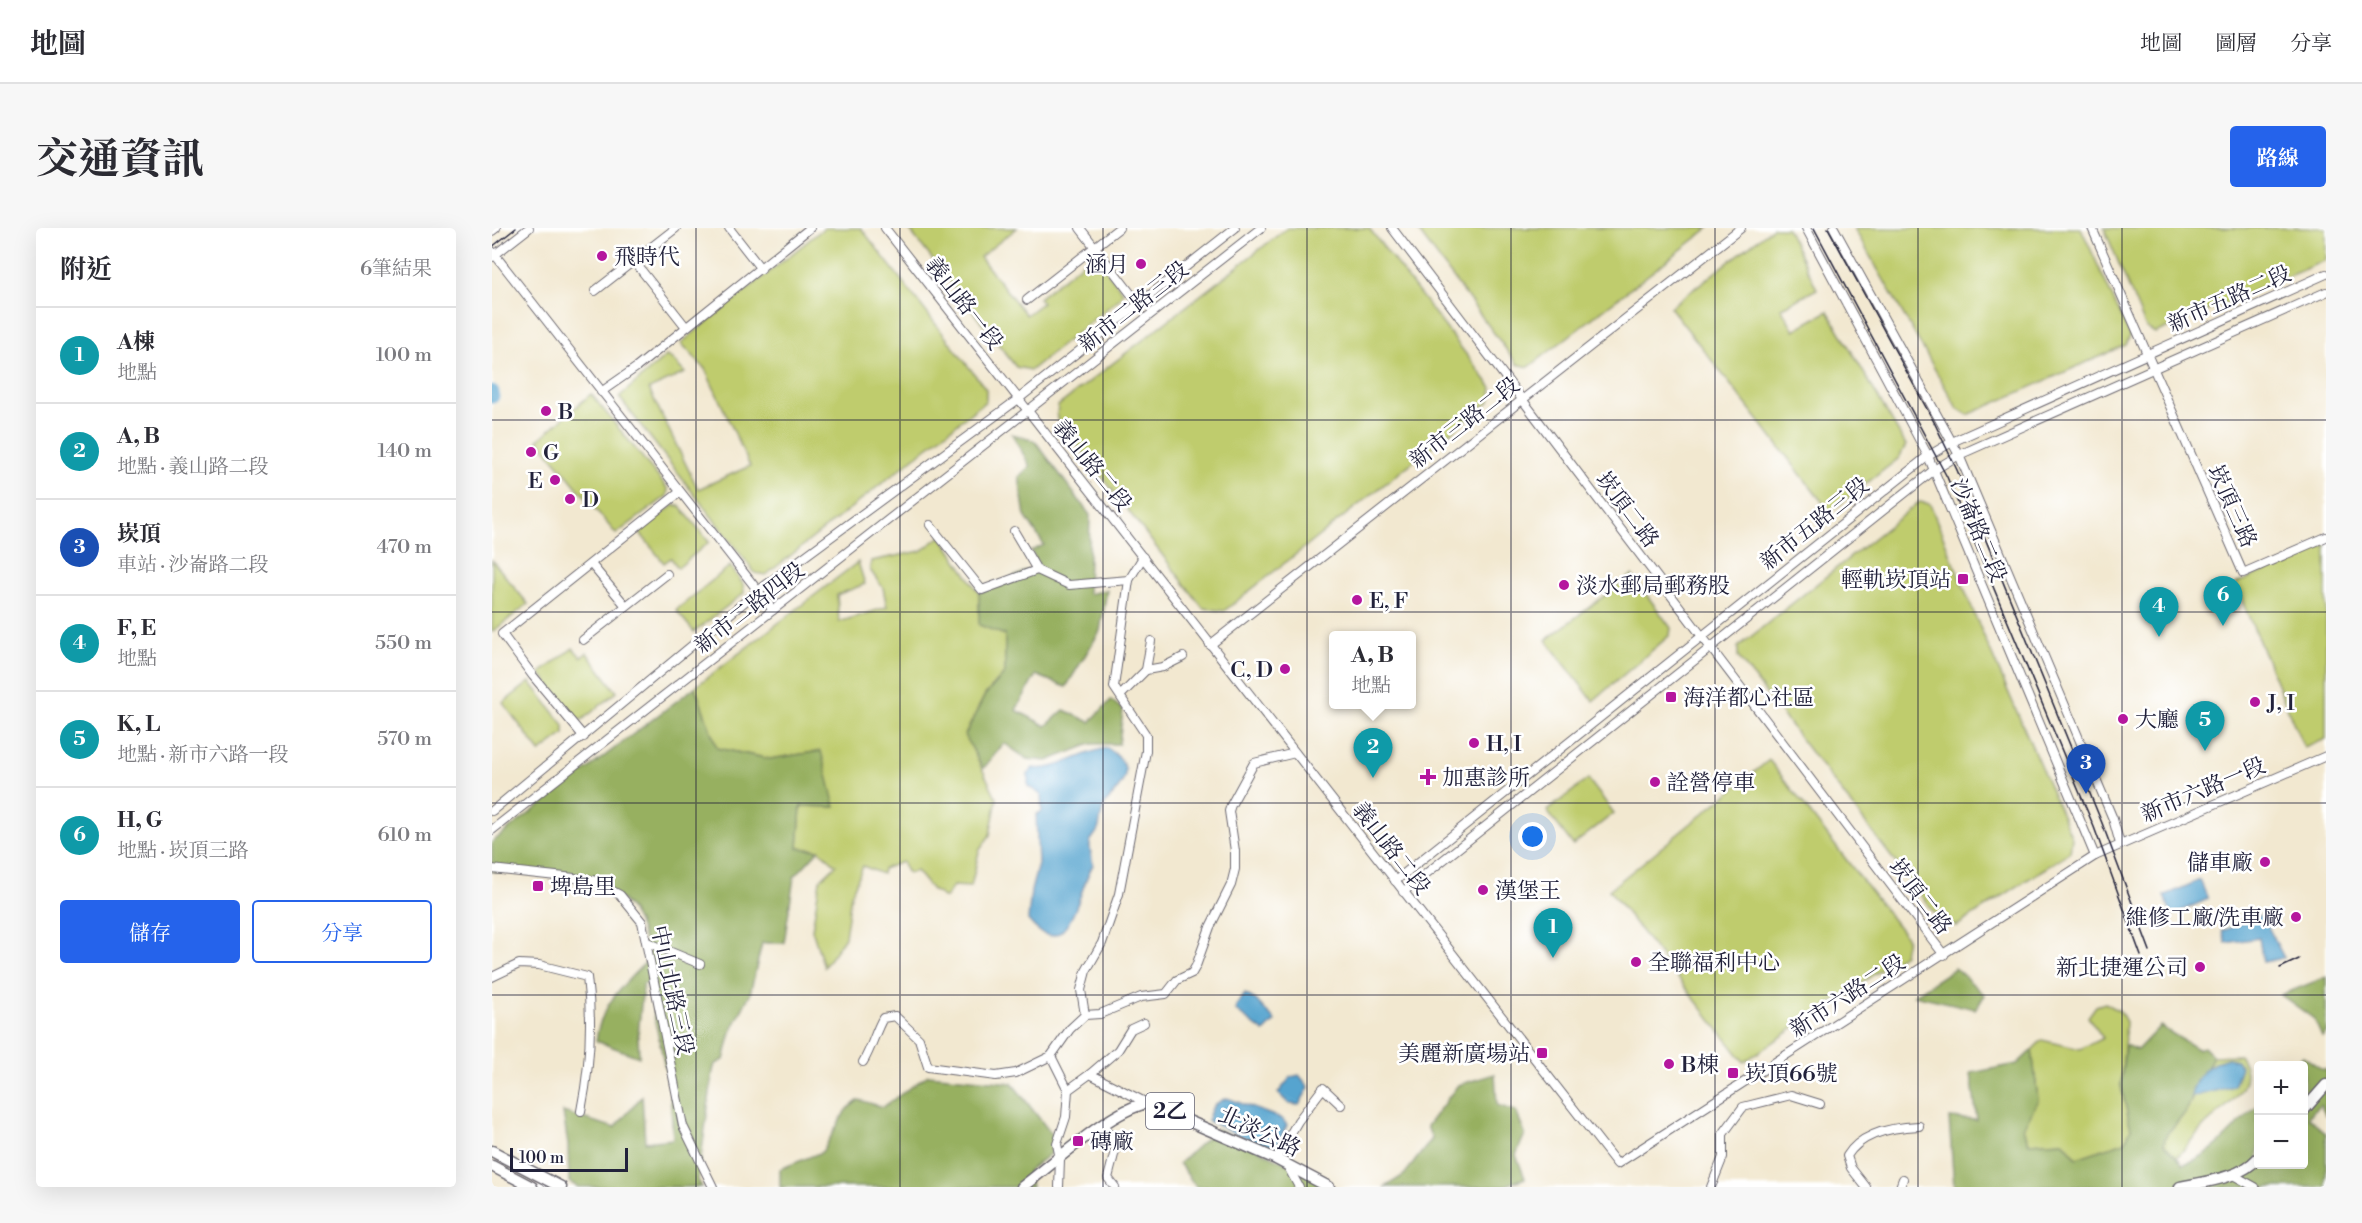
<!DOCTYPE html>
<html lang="zh-TW">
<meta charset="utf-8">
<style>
:root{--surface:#fff;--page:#f7f7f7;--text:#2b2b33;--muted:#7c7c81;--line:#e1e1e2;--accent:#2563eb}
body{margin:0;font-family:"Libre Bodoni","Noto Serif TC",serif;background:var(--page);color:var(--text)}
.controls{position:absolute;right:18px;bottom:18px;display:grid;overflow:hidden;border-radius:6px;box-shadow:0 6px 24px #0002}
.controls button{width:54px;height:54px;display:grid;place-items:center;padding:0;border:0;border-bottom:2px solid var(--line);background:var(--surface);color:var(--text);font:30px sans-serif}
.scale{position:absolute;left:18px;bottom:15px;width:118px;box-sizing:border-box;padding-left:6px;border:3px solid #22223b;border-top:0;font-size:16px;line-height:21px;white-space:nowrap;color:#22223b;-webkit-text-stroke:4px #fff;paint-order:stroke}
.you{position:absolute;left:1041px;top:609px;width:21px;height:21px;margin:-15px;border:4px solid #fff;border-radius:50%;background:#1a73e8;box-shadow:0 0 0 9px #1a73e833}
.badge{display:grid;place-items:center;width:39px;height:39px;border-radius:50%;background:var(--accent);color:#fff;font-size:20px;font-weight:700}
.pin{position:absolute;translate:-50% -50px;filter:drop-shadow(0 2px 3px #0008)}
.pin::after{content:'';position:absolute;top:32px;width:21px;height:18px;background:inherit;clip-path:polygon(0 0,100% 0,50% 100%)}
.popup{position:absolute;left:837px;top:403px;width:87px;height:78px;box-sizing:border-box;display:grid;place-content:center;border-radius:6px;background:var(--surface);filter:drop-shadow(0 2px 4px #0005);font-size:20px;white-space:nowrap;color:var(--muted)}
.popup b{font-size:22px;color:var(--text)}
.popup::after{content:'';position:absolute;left:50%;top:100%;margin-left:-12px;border:12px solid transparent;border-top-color:var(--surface)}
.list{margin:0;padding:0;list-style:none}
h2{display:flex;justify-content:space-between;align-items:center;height:78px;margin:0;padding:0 24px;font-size:26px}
h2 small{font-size:20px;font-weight:400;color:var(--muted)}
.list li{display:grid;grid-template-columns:39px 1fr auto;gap:18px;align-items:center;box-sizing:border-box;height:96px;padding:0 24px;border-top:2px solid var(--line)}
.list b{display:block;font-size:22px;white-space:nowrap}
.list p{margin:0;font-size:20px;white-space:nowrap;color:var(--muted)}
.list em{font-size:20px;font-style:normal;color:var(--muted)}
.actions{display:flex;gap:12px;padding:18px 24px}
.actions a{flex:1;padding:14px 0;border:2px solid var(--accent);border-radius:6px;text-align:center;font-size:21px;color:var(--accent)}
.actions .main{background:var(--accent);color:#fff}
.map{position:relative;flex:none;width:1834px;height:959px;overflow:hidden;border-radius:6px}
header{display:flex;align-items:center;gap:36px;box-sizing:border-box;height:84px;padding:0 30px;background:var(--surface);border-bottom:2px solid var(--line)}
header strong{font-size:28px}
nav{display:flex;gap:33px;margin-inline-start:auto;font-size:21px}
.intro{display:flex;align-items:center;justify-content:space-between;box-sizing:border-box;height:144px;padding:0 36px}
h1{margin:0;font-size:42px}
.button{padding:15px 27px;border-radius:6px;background:var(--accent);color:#fff;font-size:21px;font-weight:700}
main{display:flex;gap:36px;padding:0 36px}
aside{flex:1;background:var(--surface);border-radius:6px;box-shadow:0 6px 24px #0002}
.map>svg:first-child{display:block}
.green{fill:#bfcc6d;stroke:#707754;stroke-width:1.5}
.forest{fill:#97b060;stroke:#5c694e;stroke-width:1.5}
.water{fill:#56a4cf;stroke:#3c6385;stroke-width:1.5}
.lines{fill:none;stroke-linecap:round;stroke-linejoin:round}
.river{stroke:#56a4cf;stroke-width:15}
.minor-casing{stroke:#6b676f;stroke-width:10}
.major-casing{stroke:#6b676f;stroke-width:13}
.minor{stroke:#fff;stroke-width:8}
.major{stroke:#fff;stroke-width:10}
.tram{stroke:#22223b;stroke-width:1.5}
.grid{fill:none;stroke:#22223b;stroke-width:1.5;stroke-opacity:0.55}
.poi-dot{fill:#b5179e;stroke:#fff;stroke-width:2}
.labels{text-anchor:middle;stroke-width:5;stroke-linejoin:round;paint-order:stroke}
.shield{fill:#fff;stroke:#646476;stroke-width:1.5}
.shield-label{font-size:21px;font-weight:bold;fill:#22223b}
.poi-label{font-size:22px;fill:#22223b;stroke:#fff;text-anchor:start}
.street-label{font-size:22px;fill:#22223b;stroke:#fff}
</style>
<header>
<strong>地圖</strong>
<nav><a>地圖</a><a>圖層</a><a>分享</a></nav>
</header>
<div class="intro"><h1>交通資訊</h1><a class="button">路線</a></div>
<main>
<aside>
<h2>附近<small>6筆結果</small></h2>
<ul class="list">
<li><span class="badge" style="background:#0f9aa8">1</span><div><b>A棟</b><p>地點</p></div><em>100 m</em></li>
<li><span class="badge" style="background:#0f9aa8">2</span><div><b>A, B</b><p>地點 · 義山路二段</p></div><em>140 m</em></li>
<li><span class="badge" style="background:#1a4fb4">3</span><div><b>崁頂</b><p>車站 · 沙崙路二段</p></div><em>470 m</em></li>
<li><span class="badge" style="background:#0f9aa8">4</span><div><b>F, E</b><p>地點</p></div><em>550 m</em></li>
<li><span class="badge" style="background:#0f9aa8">5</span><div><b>K, L</b><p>地點 · 新市六路一段</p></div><em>570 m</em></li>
<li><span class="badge" style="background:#0f9aa8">6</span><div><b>H, G</b><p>地點 · 崁頂三路</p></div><em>610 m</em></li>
</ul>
<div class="actions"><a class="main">儲存</a><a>分享</a></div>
</aside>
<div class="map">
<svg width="1834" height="959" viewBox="0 0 1834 959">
<rect width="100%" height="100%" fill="#fff"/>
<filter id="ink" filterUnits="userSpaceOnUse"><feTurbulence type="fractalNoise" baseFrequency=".0167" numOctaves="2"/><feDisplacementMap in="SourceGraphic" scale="12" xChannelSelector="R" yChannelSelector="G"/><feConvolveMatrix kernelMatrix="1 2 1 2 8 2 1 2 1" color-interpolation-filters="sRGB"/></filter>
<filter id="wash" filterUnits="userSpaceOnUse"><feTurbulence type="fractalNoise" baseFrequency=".008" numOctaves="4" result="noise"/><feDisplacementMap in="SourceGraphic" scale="24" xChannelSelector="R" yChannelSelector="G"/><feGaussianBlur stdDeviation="1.35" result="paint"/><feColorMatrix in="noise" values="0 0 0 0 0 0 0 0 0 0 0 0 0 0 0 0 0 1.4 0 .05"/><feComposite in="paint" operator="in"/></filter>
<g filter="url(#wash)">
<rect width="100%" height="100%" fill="#f2e8d0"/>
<g class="green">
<polygon points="332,0 369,0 494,161 494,173 274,347 263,345 127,169 174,128 180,131 193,145 157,161 206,261 258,238 213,141 189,115"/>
<polygon points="416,0 525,0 488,29 534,87 550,75 547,70 601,26 631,64 628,70 539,142 524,139"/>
<polygon points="795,0 877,0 1000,160 998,173 732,383 711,380 565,190 566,178"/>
<polygon points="924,0 1217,0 1037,139 1025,136"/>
<polygon points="1281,0 1295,0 1325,61 1289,80 1302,102 1336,83 1414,217 1407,230 1338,284 1178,79"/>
<polygon points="1362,0 1589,0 1638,108 1634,117 1476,187 1465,180"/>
<polygon points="1612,0 1834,0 1834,32 1663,105 1654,100"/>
<polygon points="99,166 176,261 175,268 124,306 46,212"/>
<polygon points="1427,274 1438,276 1484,390 1580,610 1578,624 1465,698 1450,695 1246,429 1246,419"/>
<polygon points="182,277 188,278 217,314 186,340 179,330 172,335 147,304"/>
<polygon points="449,308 487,365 488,397 513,407 513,445 493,467 473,506 505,571 498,607 487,623 479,659 461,658 453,670 440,662 424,643 416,646 410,634 391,641 390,646 371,638 359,667 353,709 332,739 320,702 328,652 344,637 327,622 306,620 309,578 342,579 328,523 278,531 225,520 203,459 366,334 373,356 345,367 347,394 395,379 391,360 378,342 379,333 429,323"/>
<polygon points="1834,317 1834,511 1812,520 1743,356"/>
<polygon points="0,332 36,376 0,404"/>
<polygon points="238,338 251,356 252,365 202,404 184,382"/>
<polygon points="1140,347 1179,400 1178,407 1101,473 1054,412"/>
<polygon points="81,420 89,429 95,425 125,464 90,492 83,490 48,445"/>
<polygon points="38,454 72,497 72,506 48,524 11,475"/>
<polygon points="1277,532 1415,710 1412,726 1252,834 1117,662"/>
<polygon points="1096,551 1122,585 1081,617 1055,583"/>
<polygon points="1613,775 1628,783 1634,794 1629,858 1639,901 1633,914 1585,930 1571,913 1537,915 1531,900 1546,872 1540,822 1550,812 1588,821 1611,810 1596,789 1604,778"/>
<path d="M1747,827C1769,858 1733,878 1713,897C1703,907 1695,918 1685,929L1671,916L1674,907L1693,885L1721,828Z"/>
</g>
<g class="forest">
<polygon points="520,206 543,213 598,287 596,366 615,362 608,403 574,459 544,447 524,482 554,498 572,482 598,494 619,472 631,482 627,516 599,516 555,533 535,531 512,515 491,541 473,507 493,467 513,445 513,407 487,397 487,365 547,337 539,323 552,317 533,288 527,249 538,238"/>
<path d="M203,459L225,520L278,531L329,523L343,579L309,578L306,620L327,622L302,649L292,715H270L258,766L239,804L232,832L223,836L221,843L206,952L210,959H86L77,954L76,917L71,884L123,900L150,868L153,914L181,911L178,863L155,754L151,757L146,807L147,829L104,813C107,779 133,754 157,731C153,718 150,702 144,690C120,642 46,648 0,643V614Z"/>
<polygon points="1463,740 1493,767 1483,781 1422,767"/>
<polygon points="1834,749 1834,805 1830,809 1822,791 1789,767"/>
<path d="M1668,798L1705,821L1712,819L1721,828L1693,885L1674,907L1672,916L1691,936C1724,927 1741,898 1766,878V936H1812V838L1802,837L1811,828L1831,842H1834V888L1828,877L1816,889L1834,906V959H1462L1457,890L1485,892L1479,845L1525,836L1540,822L1546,872L1531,900L1537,915L1571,913L1585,930L1633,914L1639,901L1629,858L1633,817L1645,822Z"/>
<polygon points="1003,846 1005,877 1024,883 1033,906 1024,927 1033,950 1010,959 893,959 912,947 940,911 935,898 966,857"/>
<polygon points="436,847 520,855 561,908 559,925 536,943 540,959 288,959 288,941 330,924 354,882 367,872 391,879"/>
<polygon points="725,901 842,959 704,959 687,935"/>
</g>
<g class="water">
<path d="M615,520C647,541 631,554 614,575C608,582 609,594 606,602C604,606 600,610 598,614C597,620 600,630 601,637C588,655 577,743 536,692L539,663L546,636L544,587L550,583L549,567L536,558V546L541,540C563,544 591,524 615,520Z"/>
<polygon points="1708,652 1716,671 1680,687 1672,668"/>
<polygon points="1770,687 1792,730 1771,734 1767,710 1734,715 1730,703"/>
<polygon points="753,766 764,772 783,793 772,804 744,783 744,778"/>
<path d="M1736,830L1744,832L1749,839L1742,858L1699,869C1703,847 1715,836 1736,830Z"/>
<polygon points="807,847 817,859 807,877 797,876 786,865 799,849"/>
<path d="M735,870L790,891L795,897L785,917L773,919L716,893C718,880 722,875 735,870Z"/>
</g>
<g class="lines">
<polyline class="river" points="0,164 0,168"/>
</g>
</g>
<g filter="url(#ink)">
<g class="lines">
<g class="minor-casing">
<g id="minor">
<polyline points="237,0 269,41"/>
<polyline points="393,0 1125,936 1603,628 1834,528"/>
<polyline points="588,0 646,75"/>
<polyline points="900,0 1452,727"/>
<polyline points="1314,0 1436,228 1603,628"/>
<polyline points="1342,0 1467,227 1621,591 1628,616"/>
<polyline points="1600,0 1751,345 1834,309"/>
<polyline points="0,3 4,0"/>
<polyline points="0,23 281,382"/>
<polyline points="0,29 37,0"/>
<polyline points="142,33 194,99"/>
<polyline points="103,63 184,0"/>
<polyline points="535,72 627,0"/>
<polyline points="109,164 145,139 318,0"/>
<polyline points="438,297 490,362 545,342"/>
<polyline points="522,303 545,342 577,357 637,352"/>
<polyline points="99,336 134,378"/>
<polyline points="91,412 175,346"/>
<polyline points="718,417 1249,0"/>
<polyline points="654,442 659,413"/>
<polyline points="629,467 654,442 671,439 691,429"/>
<polyline points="92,509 41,448 10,406 188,264"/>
<polyline points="0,583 267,362 525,172 743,0"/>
<polyline points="0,602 769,0"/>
<polyline points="0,641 101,652 128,667 150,694 191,898 221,959"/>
<polyline points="903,653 1436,228 1460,214 1834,46"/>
<polyline points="911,664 1442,242 1467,227 1834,64"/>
<polyline points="155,714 208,736"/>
<path d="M0,749L27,736L47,737L95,749C101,795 98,838 89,883"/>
<polyline points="593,787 589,762 594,743 610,715 627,666 654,523 654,507 622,459 637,352 651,329"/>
<polyline points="559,828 576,862"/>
<path d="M371,834C380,819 383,804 391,790L403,788L427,811L436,839L504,848L524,845L559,828L578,801L593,787L608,786L649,769L674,766L685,752L700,745L704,738L718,699L739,657L743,641V623L737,583L739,577L762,535L803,525"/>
<polyline points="598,846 626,822 639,801 652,795"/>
<polyline points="612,897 624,919 616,950 623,959"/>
<polyline points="784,931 806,893 831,860 849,877"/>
<polyline points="795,937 807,959"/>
<polyline points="1741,947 1763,959"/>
<polyline points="567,959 568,931 565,916 574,889 576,862 598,846 655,875"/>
<polyline points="1219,959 1231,929 1231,906 1251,879 1299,867 1328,876"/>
<path d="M1374,959L1359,940L1355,928C1369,905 1402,899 1427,898"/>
<polyline points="1408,959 1411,951"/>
</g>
</g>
<g class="major-casing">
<g id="major">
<polyline points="1812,882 1834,857"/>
<polyline points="0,923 69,959"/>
<polyline points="0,938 40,959"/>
<path d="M530,959C561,936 619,882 655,875L784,931L837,959"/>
<path d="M1688,959C1715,953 1747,951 1766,930"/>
</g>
</g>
<use href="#minor" class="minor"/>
<use href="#major" class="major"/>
<g class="tram">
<polyline points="1322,0 1455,249 1602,599 1649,728"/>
<polyline points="1336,0 1442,194 1465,242 1610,595 1658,723"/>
<polyline points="0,19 24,0"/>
<polyline points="1788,740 1807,731"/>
</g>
</g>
</g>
<path class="grid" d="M204,0V959M408,0V959M611,0V959M815,0V959M1019,0V959M1223,0V959M1426,0V959M1630,0V959M0,192H1834M0,384H1834M0,575H1834M0,767H1834"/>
<g class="poi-dot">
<circle cx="110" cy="28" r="6"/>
<circle cx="649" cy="36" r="6"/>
<circle cx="54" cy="183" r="6"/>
<circle cx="39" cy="224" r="6"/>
<circle cx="63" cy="252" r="6"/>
<circle cx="78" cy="271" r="6"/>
<rect x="1465" y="345" width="12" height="12" rx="3"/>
<circle cx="1072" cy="357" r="6"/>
<circle cx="865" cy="372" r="6"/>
<circle cx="793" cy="441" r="6"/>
<rect x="1173" y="463" width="12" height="12" rx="3"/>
<circle cx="1763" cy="474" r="6"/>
<circle cx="1631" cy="491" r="6"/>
<circle cx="982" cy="515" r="6"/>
<path d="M933 540h6v6h6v6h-6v6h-6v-6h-6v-6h6z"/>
<circle cx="1163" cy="554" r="6"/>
<circle cx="1773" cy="634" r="6"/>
<rect x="40" y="652" width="12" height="12" rx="3"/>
<circle cx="991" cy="662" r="6"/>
<circle cx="1804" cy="689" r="6"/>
<circle cx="1144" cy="734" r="6"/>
<circle cx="1708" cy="739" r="6"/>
<rect x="1044" y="819" width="12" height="12" rx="3"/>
<circle cx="1177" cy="836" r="6"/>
<rect x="1235" y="839" width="12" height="12" rx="3"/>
<rect x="580" y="907" width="12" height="12" rx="3"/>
</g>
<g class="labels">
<rect class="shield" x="654" y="865" width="48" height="36" rx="4.5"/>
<g class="shield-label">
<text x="678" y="890">2乙</text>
</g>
<g class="poi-label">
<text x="122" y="36">飛時代</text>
<text x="637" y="44" text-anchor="end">涵月</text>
<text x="66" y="191">B</text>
<text x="51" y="232">G</text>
<text x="51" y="260" text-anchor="end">E</text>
<text x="90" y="279">D</text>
<text x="1459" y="359" text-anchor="end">輕軌崁頂站</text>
<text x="1084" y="365">淡水郵局郵務股</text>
<text x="877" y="380">E, F</text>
<text x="781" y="449" text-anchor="end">C, D</text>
<text x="1191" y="477">海洋都心社區</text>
<text x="1775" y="482">J, I</text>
<text x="1643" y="499">大廳</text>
<text x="994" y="523">H, I</text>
<text x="950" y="557">加惠診所</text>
<text x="1175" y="562">詮營停車</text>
<text x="1761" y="642" text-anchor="end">儲車廠</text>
<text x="58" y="666">埤島里</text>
<text x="1003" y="670">漢堡王</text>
<text x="1792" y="697" text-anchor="end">維修工廠/洗車廠</text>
<text x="1156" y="742">全聯福利中心</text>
<text x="1696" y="747" text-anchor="end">新北捷運公司</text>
<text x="1038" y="833" text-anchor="end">美麗新廣場站</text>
<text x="1189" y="844">B棟</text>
<text x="1253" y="853">崁頂66號</text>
<text x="598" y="921">磚廠</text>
</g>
<g class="street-label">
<text transform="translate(1737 70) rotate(-24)" y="8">新市五路二段</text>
<text transform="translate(473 75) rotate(52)" y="8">義山路一段</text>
<text transform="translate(641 78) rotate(-38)" y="8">新市二路三段</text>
<text transform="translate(972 194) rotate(-38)" y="8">新市三路二段</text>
<text transform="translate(601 237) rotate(51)" y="8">義山路二段</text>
<text transform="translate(1741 278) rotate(66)" y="8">崁頂三路</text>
<text transform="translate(1136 281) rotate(53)" y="8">崁頂二路</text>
<text transform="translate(1322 295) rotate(-39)" y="8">新市五路三段</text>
<text transform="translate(1487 302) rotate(67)" y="8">沙崙路二段</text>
<text transform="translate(257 379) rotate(-38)" y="8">新市二路四段</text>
<text transform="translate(1711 561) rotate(-23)" y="8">新市六路一段</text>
<text transform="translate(900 620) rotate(52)" y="8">義山路二段</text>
<text transform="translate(1429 668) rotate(53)" y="8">崁頂二路</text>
<text transform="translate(181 762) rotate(78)" y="8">中山北路三段</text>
<text transform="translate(1355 767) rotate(-33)" y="8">新市六路二段</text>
<text transform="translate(768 903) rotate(25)" y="8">北淡公路</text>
</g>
</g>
</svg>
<div class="controls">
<button>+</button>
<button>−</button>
</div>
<div class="scale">100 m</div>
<div class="you"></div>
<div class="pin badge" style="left:1061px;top:730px;background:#0f9aa8">1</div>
<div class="pin badge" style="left:881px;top:550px;background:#0f9aa8">2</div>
<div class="popup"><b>A, B</b>地點</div>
<div class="pin badge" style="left:1594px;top:566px;background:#1a4fb4">3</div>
<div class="pin badge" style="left:1667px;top:409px;background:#0f9aa8">4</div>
<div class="pin badge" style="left:1713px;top:523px;background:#0f9aa8">5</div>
<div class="pin badge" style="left:1731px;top:398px;background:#0f9aa8">6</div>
</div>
</main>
